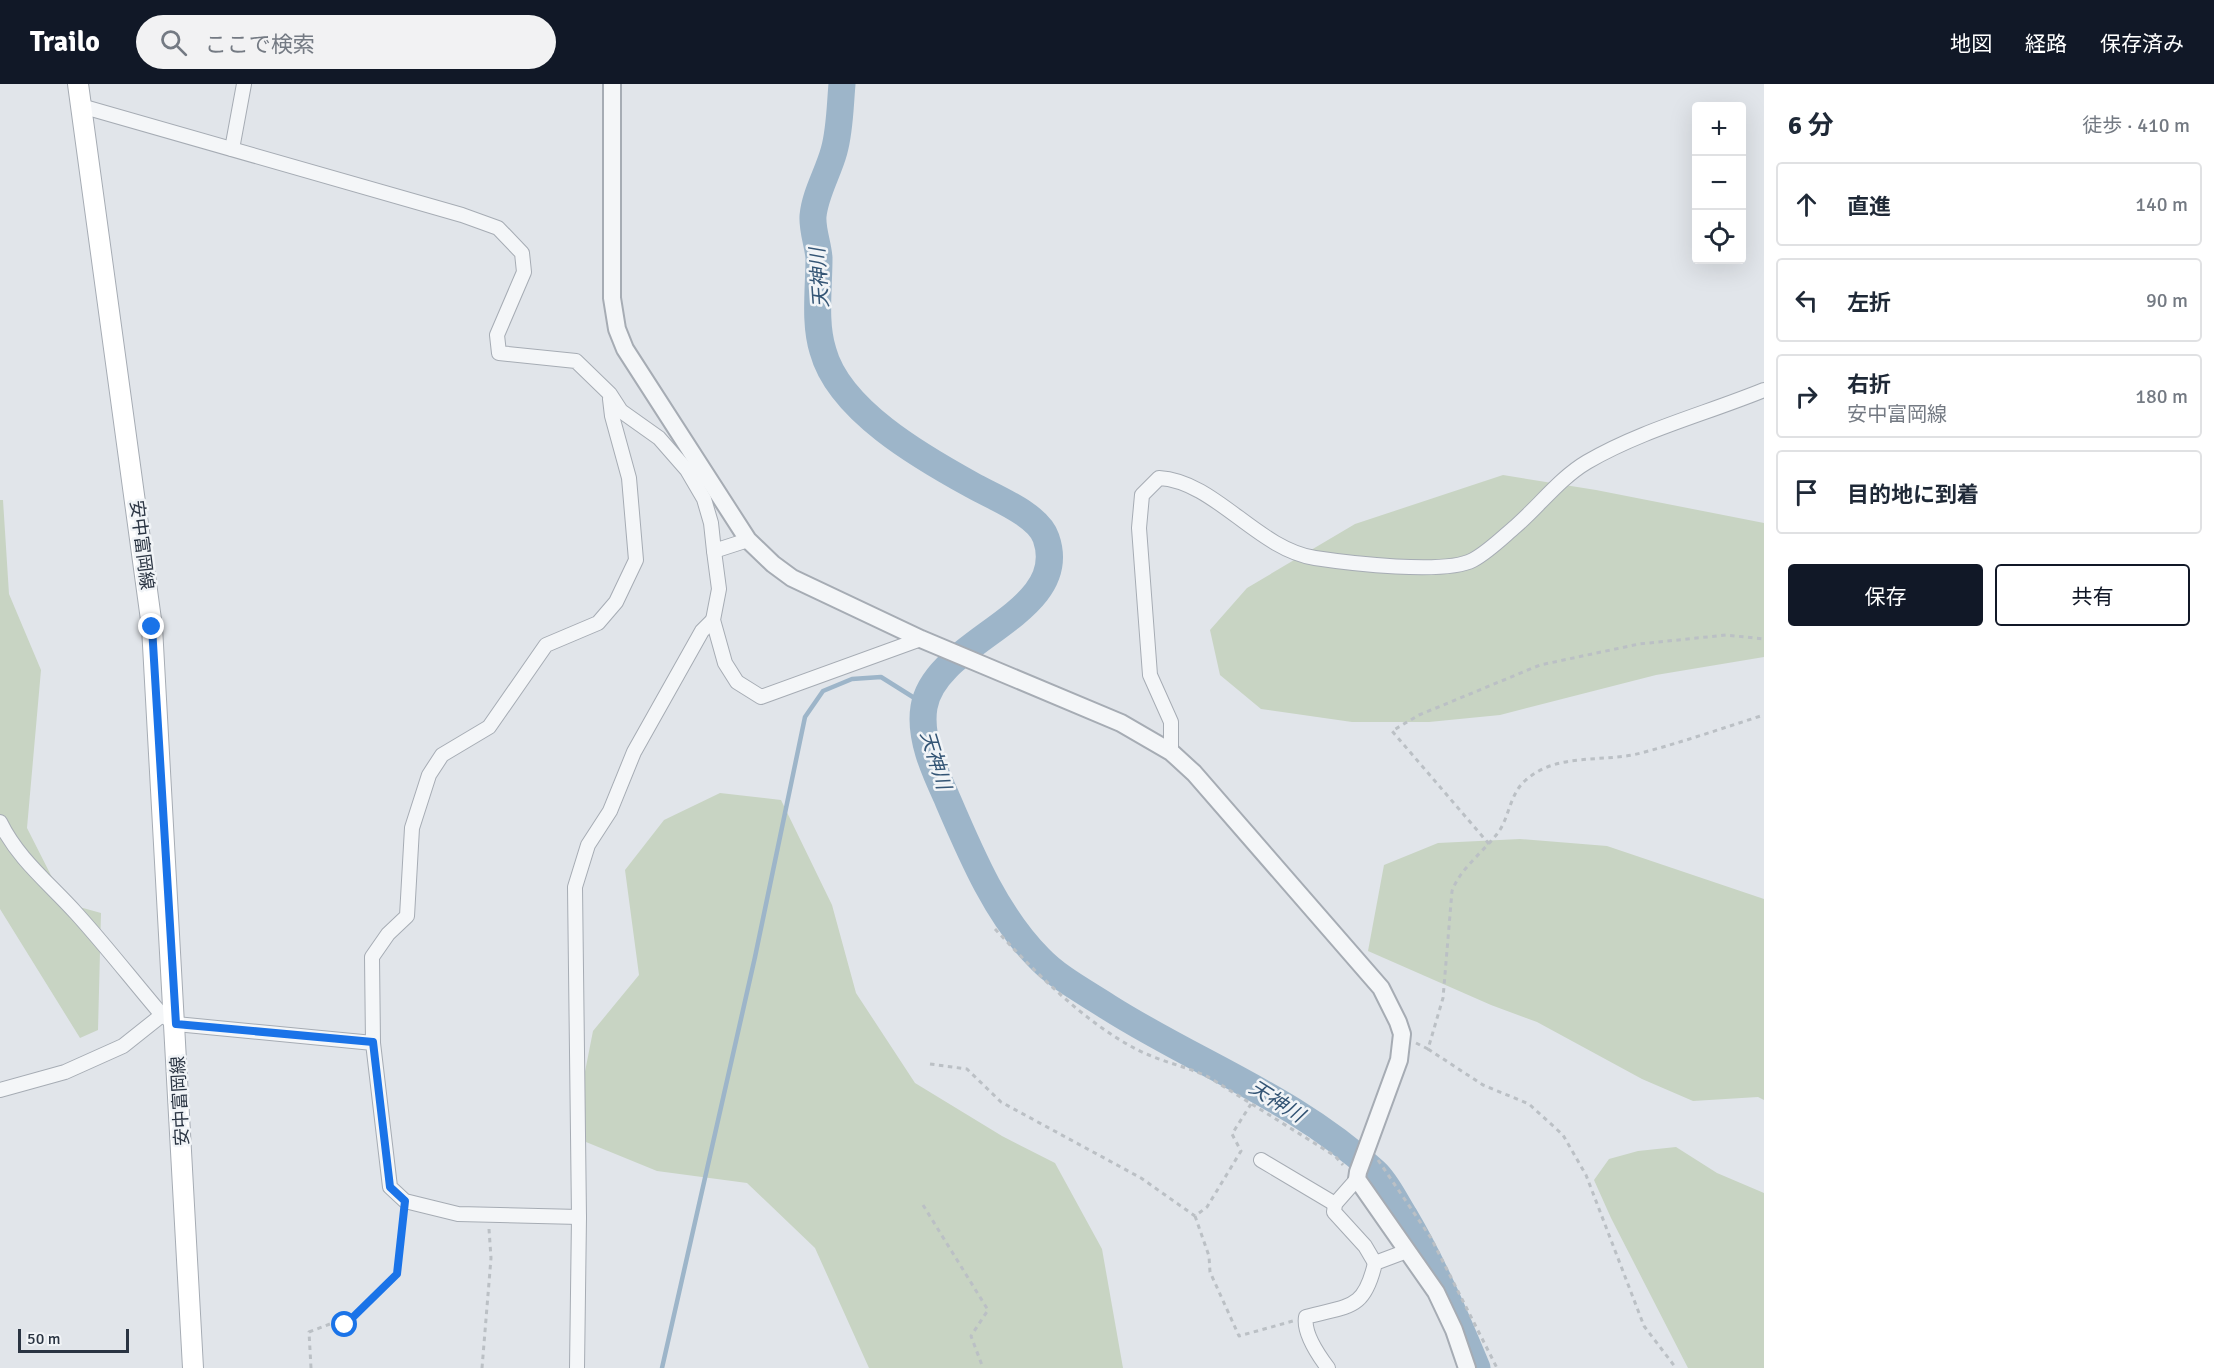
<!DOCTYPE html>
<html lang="ja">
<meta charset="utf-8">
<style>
:root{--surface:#fff;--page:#f2f2f3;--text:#1f2937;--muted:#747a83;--line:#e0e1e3;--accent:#111827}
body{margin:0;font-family:Signika,"Noto Sans JP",sans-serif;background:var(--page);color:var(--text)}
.controls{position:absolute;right:18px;top:18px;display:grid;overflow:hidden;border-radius:6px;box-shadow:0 6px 24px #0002}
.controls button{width:54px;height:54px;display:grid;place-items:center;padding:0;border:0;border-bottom:2px solid var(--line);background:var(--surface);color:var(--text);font:30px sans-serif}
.scale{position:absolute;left:18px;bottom:15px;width:111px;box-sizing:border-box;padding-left:6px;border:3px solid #2a3442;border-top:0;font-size:16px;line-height:21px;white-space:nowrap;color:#2a3442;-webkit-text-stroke:4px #f1f4f7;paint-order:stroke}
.stop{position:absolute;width:18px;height:18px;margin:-14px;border:4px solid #1a73e8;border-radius:50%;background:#fff}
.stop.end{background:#1a73e8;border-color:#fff;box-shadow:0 2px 6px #0008}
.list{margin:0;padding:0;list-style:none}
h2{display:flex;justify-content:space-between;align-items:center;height:78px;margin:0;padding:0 24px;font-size:26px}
h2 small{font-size:20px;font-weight:400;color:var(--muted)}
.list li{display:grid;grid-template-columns:39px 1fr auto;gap:18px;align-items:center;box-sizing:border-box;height:84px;margin:0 12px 12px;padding:0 12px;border:2px solid var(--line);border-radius:6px}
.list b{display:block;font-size:22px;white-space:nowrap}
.list p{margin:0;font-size:20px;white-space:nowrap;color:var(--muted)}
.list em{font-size:20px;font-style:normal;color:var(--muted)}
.actions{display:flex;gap:12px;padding:18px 24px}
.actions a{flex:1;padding:14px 0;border:2px solid var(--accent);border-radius:6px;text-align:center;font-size:21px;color:var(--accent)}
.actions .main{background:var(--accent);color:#fff}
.icon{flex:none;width:33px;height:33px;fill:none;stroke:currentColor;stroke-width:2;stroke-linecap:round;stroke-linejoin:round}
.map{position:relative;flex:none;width:1764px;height:1284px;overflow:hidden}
header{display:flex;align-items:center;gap:36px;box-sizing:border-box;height:84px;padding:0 30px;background:var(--accent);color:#fff}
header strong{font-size:28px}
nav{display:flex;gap:33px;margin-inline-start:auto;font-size:21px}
.search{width:420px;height:54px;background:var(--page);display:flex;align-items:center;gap:15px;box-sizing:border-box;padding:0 21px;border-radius:33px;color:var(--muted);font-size:22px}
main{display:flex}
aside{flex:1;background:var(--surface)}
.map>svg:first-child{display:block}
.green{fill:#c8d4c3}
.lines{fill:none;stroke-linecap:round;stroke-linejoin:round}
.stream{stroke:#9db5c9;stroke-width:4.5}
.river{stroke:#9db5c9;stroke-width:27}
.minor-casing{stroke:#a6acb4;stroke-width:16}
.tertiary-casing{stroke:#a6acb4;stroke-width:20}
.secondary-casing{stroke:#a6acb4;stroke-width:22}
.path{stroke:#bbc0c5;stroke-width:3;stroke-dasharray:4.5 4.5;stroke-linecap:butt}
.minor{stroke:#f4f6f8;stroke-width:14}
.tertiary{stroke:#f4f6f8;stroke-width:16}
.secondary{stroke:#fff;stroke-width:20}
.route{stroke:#1a73e8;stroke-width:8}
.labels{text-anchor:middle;stroke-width:5;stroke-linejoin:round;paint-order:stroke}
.street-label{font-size:18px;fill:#2a3442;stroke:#f1f4f7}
.water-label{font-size:20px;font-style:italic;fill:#345575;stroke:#f1f4f7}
</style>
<header>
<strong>Trailo</strong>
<div class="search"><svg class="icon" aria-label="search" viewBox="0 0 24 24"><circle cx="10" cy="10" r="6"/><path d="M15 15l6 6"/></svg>ここで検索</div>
<nav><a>地図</a><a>経路</a><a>保存済み</a></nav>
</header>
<main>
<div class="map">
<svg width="1764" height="1284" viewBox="0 0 1764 1284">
<rect width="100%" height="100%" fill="#e1e5ea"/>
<g class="green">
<polygon points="1503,391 1596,406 1764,439 1764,573 1656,591 1500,631 1429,638 1352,638 1261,625 1220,591 1210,546 1247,504 1355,440"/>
<polygon points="0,416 3,416 9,510 41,586 27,744 65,819 101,829 98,946 80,954 0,825"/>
<polygon points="720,709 781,716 832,821 856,909 915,999 1002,1052 1055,1079 1102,1165 1123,1284 869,1284 815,1164 747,1099 657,1087 586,1058 578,1023 593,947 639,891 625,786 664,736"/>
<polygon points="1520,755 1607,762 1764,815 1764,1016 1758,1013 1693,1017 1642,995 1537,938 1491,921 1368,867 1384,781 1438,759"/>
<polygon points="1676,1063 1717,1089 1764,1109 1764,1284 1688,1284 1611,1134 1594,1096 1609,1075 1638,1067"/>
</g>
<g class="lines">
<polyline class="stream" points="662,1284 755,873 805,633 823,607 852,595 881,593 924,620"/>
<path class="river" d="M842,0C840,22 840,46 834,67C828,89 815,110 813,132C812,146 818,160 819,174C819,204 814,239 823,267C839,326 921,373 972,401C993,413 1038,430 1046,454C1073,531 935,555 924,623C919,653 934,686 946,712C970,768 996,831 1039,874C1058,894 1085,908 1108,923C1198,980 1295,1014 1375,1088C1387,1099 1395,1117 1404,1131C1433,1180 1455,1231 1477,1284"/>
<g class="minor-casing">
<g id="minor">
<polyline points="81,22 462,131 498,144 522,169 524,188 497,251 499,269 576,277 610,310 621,327 659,354 687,386 704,415 711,439 714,467"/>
<polyline points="232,65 244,0"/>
<polyline points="748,456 714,467 719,505 713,536 725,579 737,598 761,613 921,555"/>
<path d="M1171,668V638L1150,591L1139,444L1142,411L1159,394C1215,397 1257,465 1315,474C1348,479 1445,491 1473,476C1488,468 1503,453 1516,442C1540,421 1560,394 1587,378C1642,346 1705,330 1764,306"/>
<path d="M0,738C18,775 49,799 76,829C106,862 133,897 162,931L176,940L373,959L390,1103L405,1117L458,1130L579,1133"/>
<polyline points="373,959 372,873 388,850 407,832 412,744 429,691 442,671 489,643 546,561 598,539 616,518 636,476 629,394 612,332 610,315"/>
<polyline points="0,1006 65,988 123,962 162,931"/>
<polyline points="1261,1076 1335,1120"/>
<polyline points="1357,1095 1335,1120 1334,1128 1365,1162 1375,1179"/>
<polyline points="577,1284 579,1133 575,803 588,761 610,727 634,668 702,547 713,536"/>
<path d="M1328,1284C1319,1272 1303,1249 1306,1233C1349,1221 1364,1227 1375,1179L1407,1167"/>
</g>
</g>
<g class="tertiary-casing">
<polyline id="tertiary" points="612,0 612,214 617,245 625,265 748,456 773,480 792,494 921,555 1121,639 1171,668 1194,689 1381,904 1398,938 1402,950 1399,976 1358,1088 1357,1095 1436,1208 1454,1246 1467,1284"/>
</g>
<g class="secondary-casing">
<polyline id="secondary" points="78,0 152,543 193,1284"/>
</g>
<g class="path">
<polyline points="1489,760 1392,647 1419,631 1540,581 1639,560 1726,551 1764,555"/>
<path d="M995,845C1035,888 1084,938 1136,965C1160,978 1187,982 1210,994L1335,1072L1343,1081"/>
<path d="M1416,959L1428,965L1443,914L1452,807C1460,785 1482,769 1497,750C1510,734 1509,709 1527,695C1559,668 1604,679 1641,669C1683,658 1723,644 1764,631"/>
<polyline points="1428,965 1483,1001 1529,1020 1563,1051 1586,1091 1644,1242 1676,1284"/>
<polyline points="930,980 967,985 1001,1018 1141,1094 1195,1132 1207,1123 1241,1067 1232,1050 1251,1020"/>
<polyline points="1378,1076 1431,1154 1497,1284"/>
<polyline points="923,1121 988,1226 971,1252 983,1284"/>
<polyline points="1195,1132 1209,1172 1210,1188 1239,1252 1293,1237"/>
<polyline points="311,1284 309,1248 330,1240 345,1241 397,1190 404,1131"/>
<polyline points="482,1284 491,1174 489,1145"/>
</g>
<use href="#minor" class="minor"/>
<use href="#tertiary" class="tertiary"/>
<use href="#secondary" class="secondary"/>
</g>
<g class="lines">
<polyline class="route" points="152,543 176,940 373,958 390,1103 405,1117 397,1190 345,1241"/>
</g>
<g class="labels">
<g class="street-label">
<text transform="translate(142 461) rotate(83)" y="6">安中富岡線</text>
<text transform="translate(180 1017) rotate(-93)" y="6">安中富岡線</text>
</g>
<g class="water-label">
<text transform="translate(819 194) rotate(-94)" y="7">天神川</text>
<text transform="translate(936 676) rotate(73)" y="7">天神川</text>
<text transform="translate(1277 1017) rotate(32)" y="7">天神川</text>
</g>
</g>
</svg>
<div class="controls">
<button>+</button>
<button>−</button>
<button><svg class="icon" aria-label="locate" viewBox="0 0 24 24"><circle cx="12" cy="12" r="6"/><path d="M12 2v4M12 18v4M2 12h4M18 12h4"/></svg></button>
</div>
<div class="scale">50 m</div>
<div class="stop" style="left:345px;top:1241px"></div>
<div class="stop end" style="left:152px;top:543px"></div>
</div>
<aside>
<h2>6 分<small>徒歩 · 410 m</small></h2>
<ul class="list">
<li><svg class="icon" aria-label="ahead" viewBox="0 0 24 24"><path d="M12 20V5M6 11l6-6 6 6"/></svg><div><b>直進</b></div><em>140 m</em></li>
<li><svg class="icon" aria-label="left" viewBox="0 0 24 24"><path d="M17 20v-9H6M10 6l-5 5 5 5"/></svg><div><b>左折</b></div><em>90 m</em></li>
<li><svg class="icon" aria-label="right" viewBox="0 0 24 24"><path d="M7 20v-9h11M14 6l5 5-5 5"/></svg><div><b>右折</b><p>安中富岡線</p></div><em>180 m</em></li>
<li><svg class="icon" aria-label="arrive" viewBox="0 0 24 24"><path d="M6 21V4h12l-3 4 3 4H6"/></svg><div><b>目的地に到着</b></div></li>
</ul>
<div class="actions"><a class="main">保存</a><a>共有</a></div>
</aside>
</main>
